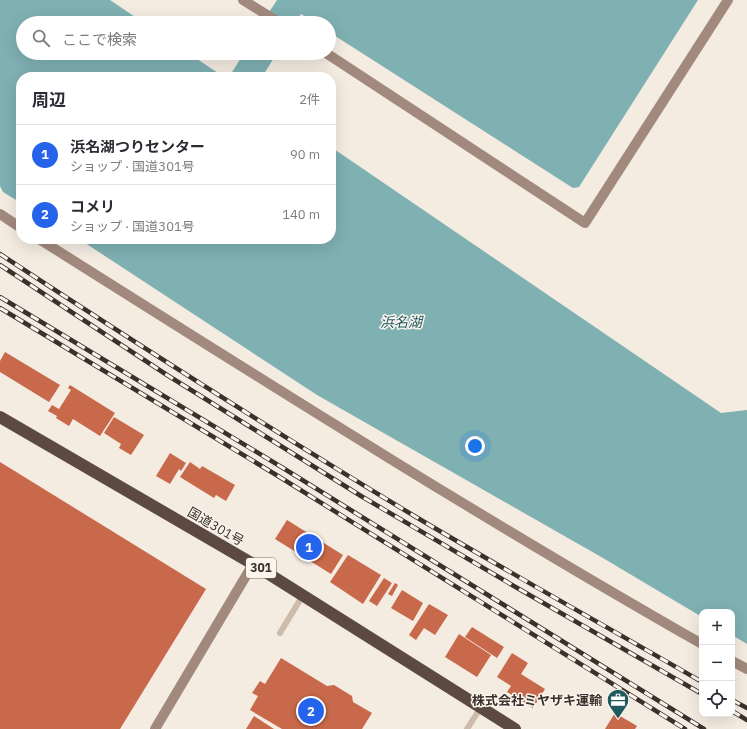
<!DOCTYPE html>
<html lang="ja">
<meta charset="utf-8">
<style>
:root{--surface:#fff;--page:#f2f2f3;--text:#2b2b33;--muted:#7c7c81;--line:#e1e1e2;--accent:#2563eb}
body{margin:0;font-family:"IBM Plex Sans","Noto Sans JP",sans-serif;background:var(--page);color:var(--text)}
.controls{position:absolute;right:12px;bottom:12px;display:grid;overflow:hidden;border-radius:8px;box-shadow:0 4px 16px #0002}
.controls button{width:36px;height:36px;display:grid;place-items:center;padding:0;border:0;border-bottom:1px solid var(--line);background:var(--surface);color:var(--text);font:20px sans-serif}
.you{position:absolute;left:475px;top:446px;width:14px;height:14px;margin:-10px;border:3px solid #fff;border-radius:50%;background:#1a73e8;box-shadow:0 0 0 6px #1a73e833}
.badge{display:grid;place-items:center;width:26px;height:26px;border-radius:50%;background:var(--accent);color:#fff;font-size:13px;font-weight:700}
.pin{position:absolute;translate:-50% -50%;border:2px solid #fff;box-shadow:0 1px 4px #0006}
.list{margin:0;padding:0;list-style:none}
h2{display:flex;justify-content:space-between;align-items:center;height:52px;margin:0;padding:0 16px;font-size:17px}
h2 small{font-size:13px;font-weight:400;color:var(--muted)}
.list li{display:grid;grid-template-columns:26px 1fr auto;gap:12px;align-items:center;box-sizing:border-box;height:60px;padding:0 16px;border-top:1px solid var(--line)}
.list b{display:block;font-size:15px;white-space:nowrap}
.list p{margin:0;font-size:13px;white-space:nowrap;color:var(--muted)}
.list em{font-size:13px;font-style:normal;color:var(--muted)}
.icon{flex:none;width:22px;height:22px;fill:none;stroke:currentColor;stroke-width:2;stroke-linecap:round;stroke-linejoin:round}
.map{position:relative;flex:none;width:747px;height:729px;overflow:hidden}
.search{position:absolute;background:var(--surface);box-shadow:0 4px 16px #0002;left:16px;top:16px;width:320px;height:44px;display:flex;align-items:center;gap:10px;box-sizing:border-box;padding:0 14px;border-radius:22px;color:var(--muted);font-size:15px}
.panel{position:absolute;background:var(--surface);box-shadow:0 4px 16px #0002;left:16px;top:72px;width:320px;height:172px;border-radius:16px}
.map>svg:first-child{display:block}
.water{fill:#7fb0b2}
.building{fill:#c8694b}
.lines{fill:none;stroke-linecap:round;stroke-linejoin:round}
.lane{stroke:#cdbbac;stroke-width:6}
.secondary{stroke:#a18a7d;stroke-width:10}
.highway{stroke:#5c4a42;stroke-width:12}
.rail-casing{stroke:#3b302b;stroke-width:4.5}
.rail{stroke:#fbf5ee;stroke-width:3;stroke-dasharray:9;stroke-linecap:butt}
.labels{text-anchor:middle;stroke-width:3;stroke-linejoin:round;paint-order:stroke}
.shield{fill:#fbf5ee;stroke:#756b66;stroke-width:1}
.shield-label{font-size:12px;font-weight:bold;fill:#3b302b}
.street-label{font-size:13px;fill:#3b302b;stroke:#fbf5ee}
.poi-label{font-size:13px;font-weight:bold;fill:#3b302b;stroke:#fbf5ee;text-anchor:end}
.water-label{font-size:14px;font-style:italic;fill:#1f5a5e;stroke:#fbf5ee}
</style>
<div class="map">
<svg width="747" height="729" viewBox="0 0 747 729">
<rect width="100%" height="100%" fill="#f4ebe1"/>
<g class="water">
<polygon points="0,0 110,0 144,23 23,23 23,53 188,53 224,77 21,77 21,203 3,192 0,186"/>
<polygon points="277,0 698,0 579,187 573,188 329,32 329,23 316,23 301,14 295,23 262,23"/>
<polygon points="244,53 277,53 262,77 229,77"/>
<polygon points="331,147 721,413 747,410 747,644 732,635 732,612 702,612 702,617 603,558 317,395 79,239 331,239"/>
</g>
<g class="building">
<polygon points="5,352 60,385 49,402 0,372 0,361"/>
<polygon points="70,385 115,413 100,436 73,419 69,426 56,418 57,416 48,411 52,405 59,409 71,390 68,388"/>
<polygon points="114,417 144,435 131,455 119,448 121,444 104,433"/>
<polygon points="170,453 186,463 181,471 179,469 170,484 156,476"/>
<polygon points="0,462 206,589 120,729 0,729"/>
<polygon points="190,462 200,469 202,466 235,485 226,501 216,495 214,498 180,477"/>
<polygon points="287,520 343,555 331,574 275,539"/>
<polygon points="348,555 381,575 363,604 330,582"/>
<polygon points="384,578 392,583 377,606 369,601"/>
<polygon points="395,583 398,585 392,596 388,594"/>
<polygon points="402,590 423,603 413,621 391,608"/>
<polygon points="429,604 448,615 435,635 424,628 416,640 409,635"/>
<polygon points="472,627 504,647 497,658 465,637"/>
<polygon points="459,634 491,655 477,677 445,657"/>
<polygon points="512,653 528,663 521,674 545,689 533,708 507,692 511,686 497,677"/>
<polygon points="281,658 327,686 334,685 352,696 353,702 372,713 362,729 282,729 250,710 258,696 252,693 260,681 265,684"/>
<polygon points="615,713 637,726 635,729 605,729"/>
<polygon points="254,716 274,729 246,729"/>
</g>
<g class="lines">
<g class="lane">
<polyline points="280,633 303,595"/>
<polyline points="467,729 481,707"/>
</g>
<g class="secondary">
<polyline points="243,0 280,23"/>
<polyline points="326,53 585,223 728,0"/>
<polyline points="0,214 21,228"/>
<path d="M39,239C258,377 477,516 702,644"/>
<polyline points="732,661 747,669"/>
<polyline points="155,729 253,564"/>
</g>
<polyline class="highway" points="0,417 253,564 515,729"/>
<g class="rail-casing">
<g id="rail">
<path d="M0,254C137,344 275,432 416,517C510,573 607,627 702,682"/>
<polyline points="0,265 167,375 361,496 519,589 702,694"/>
<polyline points="0,297 283,468 704,729"/>
<polyline points="0,308 278,476 685,729"/>
<polyline points="732,700 747,708"/>
<polyline points="732,711 747,720"/>
</g>
</g>
<use href="#rail" class="rail"/>
</g>
<defs>
<g id="office-pin" transform="scale(1.15)"><path d="M0 17L-7.5 6A9.5 9.5 0 1 1 7.5 6Z" fill="#1f5a5e" stroke="#fbf5ee"/><path d="M-6-3h4V-5.5h4V-3h4V5H-6ZM-1-4.5V-3h2v-1.5ZM-6 0V1H6V0Z" fill="#fff"/></g>
</defs>
<g fill-rule="evenodd">
<use href="#office-pin" x="618" y="700"/>
</g>
<g class="labels">
<rect class="shield" x="246" y="558" width="30" height="20" rx="3"/>
<g class="shield-label">
<text x="261" y="572">301</text>
</g>
<g class="street-label">
<text transform="translate(216 526) rotate(30)" y="5">国道301号</text>
</g>
<g class="poi-label">
<text x="602" y="705">株式会社ミヤザキ運輸</text>
</g>
<g class="water-label">
<text x="401" y="327">浜名湖</text>
</g>
</g>
</svg>
<div class="controls">
<button>+</button>
<button>−</button>
<button><svg class="icon" aria-label="locate" viewBox="0 0 24 24"><circle cx="12" cy="12" r="6"/><path d="M12 2v4M12 18v4M2 12h4M18 12h4"/></svg></button>
</div>
<div class="you"></div>
<div class="pin badge" style="left:309px;top:547px">1</div>
<div class="pin badge" style="left:311px;top:711px">2</div>
<div class="search"><svg class="icon" aria-label="search" viewBox="0 0 24 24"><circle cx="10" cy="10" r="6"/><path d="M15 15l6 6"/></svg>ここで検索</div>
<section class="panel">
<h2>周辺<small>2件</small></h2>
<ul class="list">
<li><span class="badge">1</span><div><b>浜名湖つりセンター</b><p>ショップ · 国道301号</p></div><em>90 m</em></li>
<li><span class="badge">2</span><div><b>コメリ</b><p>ショップ · 国道301号</p></div><em>140 m</em></li>
</ul>
</section>
</div>
